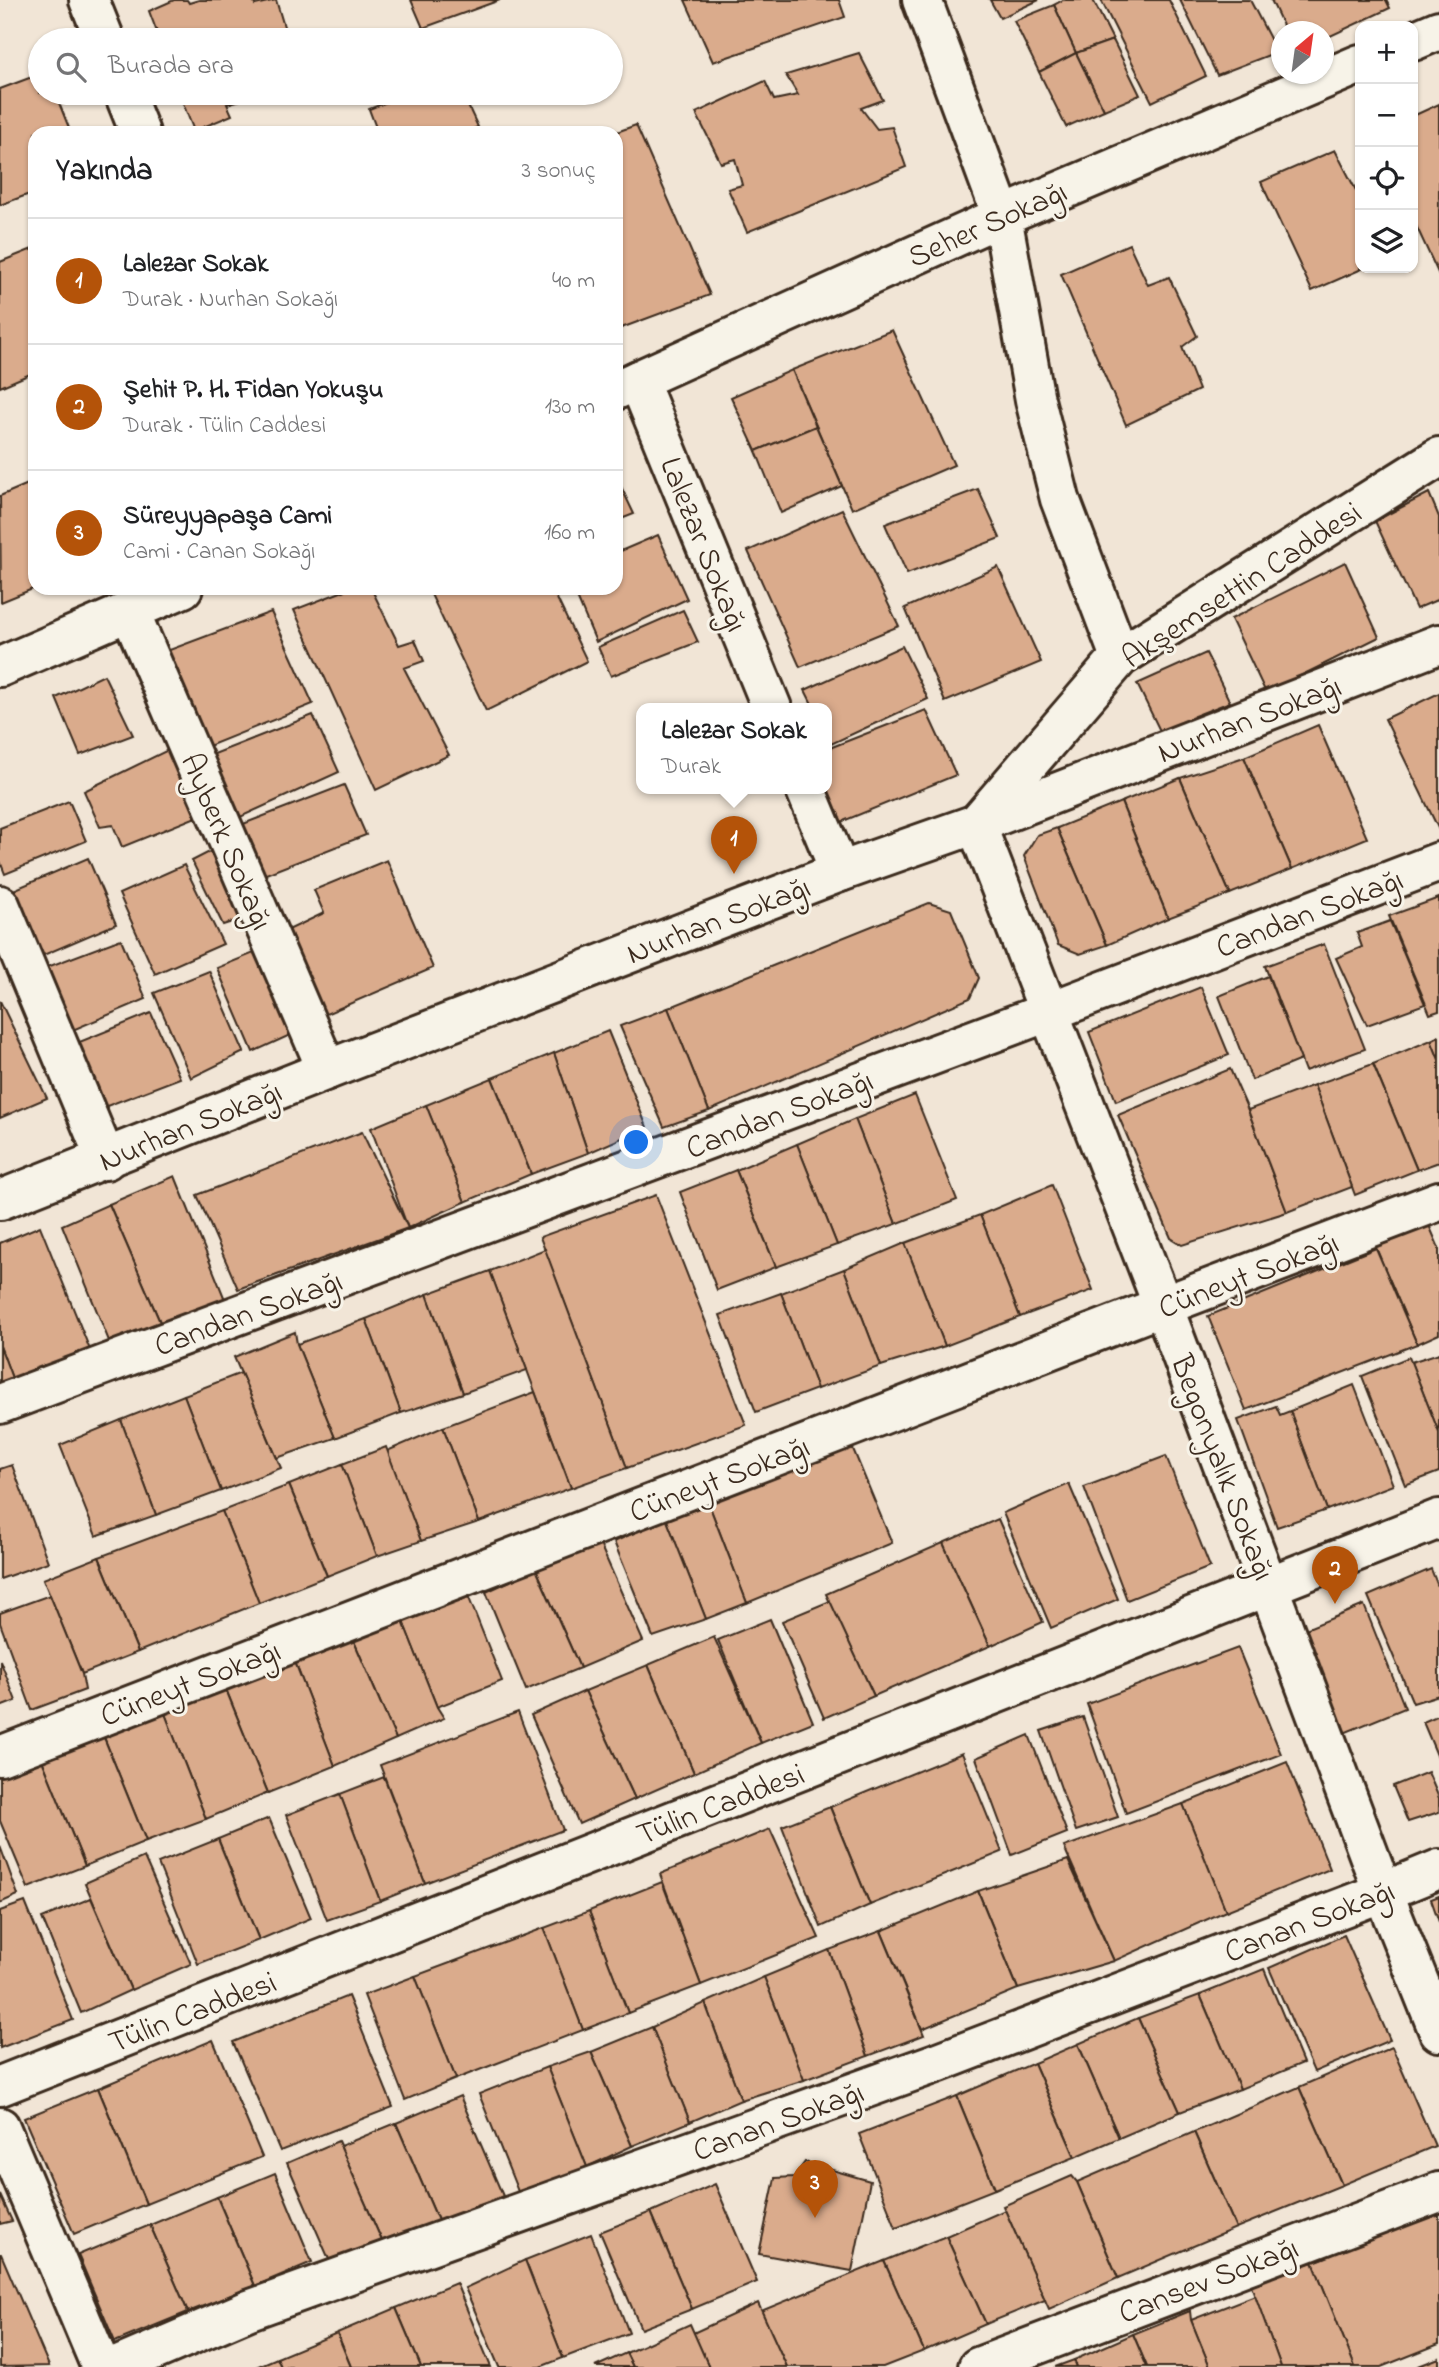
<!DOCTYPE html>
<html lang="tr">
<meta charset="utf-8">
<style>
:root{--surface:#fff;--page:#f2f2f2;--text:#202124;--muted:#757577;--line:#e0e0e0;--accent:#b45309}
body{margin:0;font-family:"Indie Flower",sans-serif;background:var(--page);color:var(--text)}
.controls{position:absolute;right:21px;top:21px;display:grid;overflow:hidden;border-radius:14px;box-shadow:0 2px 5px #0004}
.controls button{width:63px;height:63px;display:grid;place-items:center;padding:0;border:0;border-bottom:2px solid var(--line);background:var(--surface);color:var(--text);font:35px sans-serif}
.compass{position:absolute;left:1271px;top:21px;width:63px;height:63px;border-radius:50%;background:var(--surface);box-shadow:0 2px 5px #0004;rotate:29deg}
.you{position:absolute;left:637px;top:1143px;width:24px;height:24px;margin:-18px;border:5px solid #fff;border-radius:50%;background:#1a73e8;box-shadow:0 0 0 10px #1a73e833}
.badge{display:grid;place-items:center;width:46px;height:46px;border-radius:50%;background:var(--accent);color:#fff;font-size:23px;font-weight:700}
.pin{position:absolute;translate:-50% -58px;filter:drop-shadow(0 2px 4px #0008)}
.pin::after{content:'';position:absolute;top:37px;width:24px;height:21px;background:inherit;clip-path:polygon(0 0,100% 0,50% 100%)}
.popup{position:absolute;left:636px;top:703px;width:196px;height:91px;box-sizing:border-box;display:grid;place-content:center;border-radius:14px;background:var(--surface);filter:drop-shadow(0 2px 5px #0005);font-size:23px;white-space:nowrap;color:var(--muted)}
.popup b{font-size:26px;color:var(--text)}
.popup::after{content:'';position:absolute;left:50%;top:100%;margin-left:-14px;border:14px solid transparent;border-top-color:var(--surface)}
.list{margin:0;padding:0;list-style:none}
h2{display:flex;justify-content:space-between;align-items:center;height:91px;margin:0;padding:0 28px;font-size:30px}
h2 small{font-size:23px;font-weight:400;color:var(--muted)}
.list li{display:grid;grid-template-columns:46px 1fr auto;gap:21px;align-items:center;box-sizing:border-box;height:126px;padding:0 28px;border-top:2px solid var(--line)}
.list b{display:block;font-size:26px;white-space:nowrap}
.list p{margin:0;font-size:23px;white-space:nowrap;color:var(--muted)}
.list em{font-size:23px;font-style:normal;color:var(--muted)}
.icon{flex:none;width:38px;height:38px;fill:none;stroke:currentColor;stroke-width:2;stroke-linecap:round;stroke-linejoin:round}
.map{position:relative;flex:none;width:1439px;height:2367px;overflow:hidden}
.search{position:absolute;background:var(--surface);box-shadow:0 2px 5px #0004;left:28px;top:28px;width:595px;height:77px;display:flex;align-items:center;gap:18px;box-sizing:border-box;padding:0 24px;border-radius:38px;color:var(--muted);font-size:26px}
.panel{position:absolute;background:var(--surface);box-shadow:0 2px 5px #0004;left:28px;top:126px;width:595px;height:469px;border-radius:21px}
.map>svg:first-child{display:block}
.building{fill:#daab8c;stroke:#3b2a1e;stroke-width:2}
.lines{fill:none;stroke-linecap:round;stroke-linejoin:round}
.minor-casing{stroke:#3b2a1e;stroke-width:44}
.minor{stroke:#f7f3e8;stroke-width:38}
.labels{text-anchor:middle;stroke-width:6;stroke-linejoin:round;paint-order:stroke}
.street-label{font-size:32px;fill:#3b2a1e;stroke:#f7f3e8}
</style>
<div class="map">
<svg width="1439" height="2367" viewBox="0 0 1439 2367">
<rect width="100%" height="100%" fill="#f1e5d6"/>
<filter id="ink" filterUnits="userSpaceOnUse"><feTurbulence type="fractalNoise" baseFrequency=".0143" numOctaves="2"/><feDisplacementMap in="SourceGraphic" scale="14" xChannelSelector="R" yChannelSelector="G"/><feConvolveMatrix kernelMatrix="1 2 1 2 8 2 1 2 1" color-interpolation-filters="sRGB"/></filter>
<g filter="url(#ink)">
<g class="building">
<polygon points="174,0 187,0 189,3 199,0 253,0 255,5 276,0 288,40 160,40 149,11"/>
<polygon points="411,0 500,0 423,28"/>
<polygon points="685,0 839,0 845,17 713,62"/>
<polygon points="990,0 1039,0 1000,18"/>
<polygon points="1063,0 1093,0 1113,40 1076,53 1054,5"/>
<polygon points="1101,0 1169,0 1206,76 1152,102"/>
<polygon points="1180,0 1250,0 1277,52 1217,75"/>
<polygon points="1271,0 1386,0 1390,8 1324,39 1324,32 1286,32"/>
<polygon points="1054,5 1076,53 1039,72 1014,21"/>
<polygon points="1113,40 1140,95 1104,110 1076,53"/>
<polygon points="859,53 883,100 861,108 877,129 892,127 906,167 747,232 728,189 742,185 735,159 721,163 696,113 765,81 774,100 798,95 786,75"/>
<polygon points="1076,53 1104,110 1066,127 1039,72"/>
<polygon points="40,74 40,93 55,93 71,133 35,133 35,192 0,205 0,89"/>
<polygon points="179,93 264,93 227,104 232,115 194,131"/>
<polygon points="410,93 462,93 478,127 464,133 378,133 369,109"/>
<polygon points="1439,104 1439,275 1413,219 1413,116"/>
<polygon points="636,125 710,295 616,330 616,133 614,133"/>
<polygon points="1335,150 1360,198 1360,268 1364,268 1312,291 1261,182"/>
<polygon points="1129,244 1148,285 1169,277 1197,336 1182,347 1199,390 1126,425 1061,274"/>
<polygon points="35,248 35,372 0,387 0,262"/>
<polygon points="892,330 954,465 852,509 792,370"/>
<polygon points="792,370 816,426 756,451 731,397"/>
<polygon points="816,426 842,486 781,513 756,451"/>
<polygon points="616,476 634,514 616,521"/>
<polygon points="35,481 35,588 1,602 0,496"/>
<polygon points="978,489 1000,538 907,574 885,524"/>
<polygon points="1429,493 1439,517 1439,599 1416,609 1375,521"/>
<polygon points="842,509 899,626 800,667 748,551"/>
<polygon points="658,535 687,599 596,642 573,588 616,588 616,553"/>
<polygon points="1345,562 1379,637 1266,693 1231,619"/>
<polygon points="998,567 1041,662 945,702 905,608"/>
<polygon points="351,588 371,588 399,645 415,640 424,661 404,668 449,755 376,790 294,610"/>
<polygon points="428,588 552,588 587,661 486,711"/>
<polygon points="683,610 698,642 611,676 598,647"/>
<polygon points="271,612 313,704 204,748 164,652"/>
<polygon points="902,646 928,699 831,744 827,735 827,708 814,708 805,690"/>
<polygon points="1206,653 1230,702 1194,716 1196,721 1162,735 1137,684"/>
<polygon points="104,675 133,735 80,755 56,698"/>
<polygon points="1439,693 1439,830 1385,719"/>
<polygon points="926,710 956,775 841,822 827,788 827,749"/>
<polygon points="313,715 339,772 236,819 209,756"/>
<polygon points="1318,725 1367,838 1292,869 1244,757"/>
<polygon points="176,746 206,813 122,847 113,825 100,827 84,791"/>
<polygon points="1244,757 1292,869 1230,894 1180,778"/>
<polygon points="1180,778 1230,894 1168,918 1121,802"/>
<polygon points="344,785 366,835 261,876 238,826"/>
<polygon points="69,801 86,841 5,874 0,861 0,828"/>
<polygon points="1121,802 1168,918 1107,945 1057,828"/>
<polygon points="1057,828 1107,945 1080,954 1058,945 1024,856 1037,835"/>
<polygon points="221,846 254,915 223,925 192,861"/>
<polygon points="88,858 116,924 39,957 11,891"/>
<polygon points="387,860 433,968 319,1017 282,933 324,913 314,890"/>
<polygon points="184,865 223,944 155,974 119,894"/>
<polygon points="1439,898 1439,1011 1430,1014 1389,916"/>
<polygon points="929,903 951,910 979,978 970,998 709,1111 668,1008"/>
<polygon points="1390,921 1425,1004 1367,1025 1336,958 1362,947 1357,933"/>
<polygon points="121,939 146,999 68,1032 42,969"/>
<polygon points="1324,944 1365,1049 1305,1071 1265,966"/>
<polygon points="264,949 299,1031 253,1052 217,968"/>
<polygon points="209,971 244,1052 191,1078 154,993"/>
<polygon points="1268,976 1301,1060 1252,1080 1219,996"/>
<polygon points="1201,987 1229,1055 1116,1101 1089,1032"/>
<polygon points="0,1001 47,1098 0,1118"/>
<polygon points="668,1008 709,1111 664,1127 620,1026"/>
<polygon points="151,1013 180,1078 99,1109 72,1045"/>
<polygon points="608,1031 647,1127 588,1153 554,1053"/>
<polygon points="1439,1036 1439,1060 1431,1040"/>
<polygon points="1431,1040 1439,1060 1439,1162 1417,1170 1373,1064"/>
<polygon points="554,1053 588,1153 531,1174 492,1078"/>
<polygon points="1373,1064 1417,1170 1355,1195 1314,1085"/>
<polygon points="1230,1069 1248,1110 1287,1212 1182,1245 1171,1238 1118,1115"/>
<polygon points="492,1078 531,1174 465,1202 426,1105"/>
<polygon points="1314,1085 1352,1187 1287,1212 1248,1110"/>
<polygon points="915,1095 957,1200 896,1224 855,1119"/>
<polygon points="426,1105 465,1202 408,1228 371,1128"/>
<polygon points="855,1119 896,1224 837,1245 797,1144"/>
<polygon points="362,1132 408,1228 238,1289 197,1195"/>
<polygon points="797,1144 837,1245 776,1267 736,1170"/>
<polygon points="736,1170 776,1267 717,1290 680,1192"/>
<polygon points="175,1176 226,1302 163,1329 109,1204"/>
<polygon points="1052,1185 1093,1290 1020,1317 980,1215"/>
<polygon points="656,1195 746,1425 627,1468 540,1237"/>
<polygon points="109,1204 163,1329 113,1351 62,1225"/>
<polygon points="980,1215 1020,1317 945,1346 905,1243"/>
<polygon points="1425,1216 1439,1248 1439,1334 1417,1344 1372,1239"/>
<polygon points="40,1226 90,1350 13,1381 0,1346 0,1243"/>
<polygon points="905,1243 945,1346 881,1366 844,1269"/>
<polygon points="1376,1248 1417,1344 1246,1410 1208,1316"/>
<polygon points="545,1249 627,1468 571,1488 490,1271"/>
<polygon points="844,1269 881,1366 817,1389 781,1293"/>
<polygon points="490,1271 527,1370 463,1393 427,1294"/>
<polygon points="781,1293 817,1389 756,1412 720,1315"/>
<polygon points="427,1294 463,1393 401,1413 366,1319"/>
<polygon points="366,1319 401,1413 335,1438 297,1344"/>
<polygon points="295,1332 297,1344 335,1438 277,1458 234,1357"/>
<polygon points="0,1346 13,1381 0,1386"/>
<polygon points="1439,1353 1439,1433 1411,1362"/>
<polygon points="1409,1357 1439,1433 1439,1472 1405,1485 1362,1376"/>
<polygon points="241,1373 281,1468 221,1491 184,1395"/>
<polygon points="1354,1385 1393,1485 1327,1510 1290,1411"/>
<polygon points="535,1392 571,1488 479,1522 443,1427"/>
<polygon points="184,1395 221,1491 156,1515 121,1420"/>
<polygon points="1276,1406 1280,1415 1290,1411 1327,1510 1277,1527 1238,1420"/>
<polygon points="121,1420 156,1515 96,1536 60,1445"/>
<polygon points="443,1427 479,1522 421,1541 387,1451"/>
<polygon points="851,1444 892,1543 747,1603 708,1502"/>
<polygon points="386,1447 421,1541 377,1556 342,1464"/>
<polygon points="1166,1456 1210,1567 1127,1600 1084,1487"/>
<polygon points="342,1464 377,1556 327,1576 289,1485"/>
<polygon points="12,1465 48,1562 0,1579 0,1469"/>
<polygon points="1069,1484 1118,1599 1051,1628 1003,1513"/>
<polygon points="289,1485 327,1576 259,1603 222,1511"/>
<polygon points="708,1502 747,1603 706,1619 666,1518"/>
<polygon points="222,1511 259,1603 138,1652 99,1557"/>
<polygon points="666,1518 706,1619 653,1637 614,1542"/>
<polygon points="998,1519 1043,1622 990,1646 943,1543"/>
<polygon points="599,1542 643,1641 580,1668 536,1569"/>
<polygon points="943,1543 990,1646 874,1696 826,1594"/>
<polygon points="99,1557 138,1652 82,1674 43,1579"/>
<polygon points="536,1569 580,1668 526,1690 486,1592"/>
<polygon points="1431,1569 1439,1589 1439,1695 1413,1703 1368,1596"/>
<polygon points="467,1593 502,1681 437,1707 402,1619"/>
<polygon points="50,1595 82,1674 85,1690 32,1710 0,1623 0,1613"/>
<polygon points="830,1601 874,1696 824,1718 782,1621"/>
<polygon points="1364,1605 1405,1708 1344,1733 1303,1630"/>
<polygon points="402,1619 437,1707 444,1718 396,1739 353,1639"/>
<polygon points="770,1619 813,1722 761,1743 718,1640"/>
<polygon points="714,1637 761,1743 694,1773 648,1665"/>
<polygon points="353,1639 396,1739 335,1766 295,1662"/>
<polygon points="1238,1648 1281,1754 1126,1813 1087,1704"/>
<polygon points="0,1660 16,1701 0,1707"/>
<polygon points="295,1662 335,1766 268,1793 225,1687"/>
<polygon points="648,1665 694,1773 635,1799 585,1691"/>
<polygon points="225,1687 268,1793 206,1819 164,1711"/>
<polygon points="585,1691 635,1799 579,1824 531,1715"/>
<polygon points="164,1711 206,1819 146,1841 103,1735"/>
<polygon points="518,1712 563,1830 425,1883 380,1765"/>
<polygon points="1439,1715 1439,1760 1423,1722"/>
<polygon points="1083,1717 1118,1817 1076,1831 1041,1731"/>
<polygon points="103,1735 146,1841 85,1866 42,1760"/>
<polygon points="1029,1735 1067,1833 1012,1855 976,1758"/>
<polygon points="962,1753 1002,1852 870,1905 830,1807"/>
<polygon points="42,1760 85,1866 28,1888 0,1821 0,1777"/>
<polygon points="1287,1762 1330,1869 1226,1911 1183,1804"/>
<polygon points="1428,1772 1439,1798 1439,1812 1408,1822 1393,1786"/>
<polygon points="384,1777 425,1883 380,1901 340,1794"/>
<polygon points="340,1794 380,1901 327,1920 286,1815"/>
<polygon points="1183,1804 1226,1911 1114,1961 1064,1847"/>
<polygon points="830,1807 870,1905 821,1927 782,1826"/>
<polygon points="269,1818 311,1918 259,1940 218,1839"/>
<polygon points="770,1829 819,1938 701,1985 660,1874"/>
<polygon points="218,1839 259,1940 198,1964 158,1863"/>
<polygon points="0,1846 18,1895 0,1903"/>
<polygon points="144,1857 191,1964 131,1990 85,1883"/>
<polygon points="1068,1860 1114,1961 1018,1989 978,1891"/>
<polygon points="662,1882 701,1985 628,2013 589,1911"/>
<polygon points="978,1891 1018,1989 922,2029 881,1931"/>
<polygon points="1439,1896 1439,1922 1431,1899"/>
<polygon points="91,1898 131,1990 81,2013 42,1918"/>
<polygon points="25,1902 73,2020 0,2048 0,1911"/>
<polygon points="589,1911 628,2013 583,2030 544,1928"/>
<polygon points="544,1928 583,2030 456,2079 415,1976"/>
<polygon points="881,1931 924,2035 868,2056 829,1950"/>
<polygon points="1344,1935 1390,2040 1314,2072 1269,1968"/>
<polygon points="829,1950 868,2056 804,2080 764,1977"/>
<polygon points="1264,1969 1303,2063 1240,2089 1200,1995"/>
<polygon points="415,1976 456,2079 405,2100 364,1995"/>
<polygon points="764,1977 804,2080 741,2100 705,2003"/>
<polygon points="1200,1995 1240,2089 1180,2112 1138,2018"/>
<polygon points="348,1996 393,2107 280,2151 233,2042"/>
<polygon points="705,2003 741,2100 690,2122 652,2027"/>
<polygon points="1138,2018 1180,2112 1119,2138 1078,2044"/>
<polygon points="652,2027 690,2122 632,2146 591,2052"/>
<polygon points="213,2040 262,2157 146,2204 98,2088"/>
<polygon points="1078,2044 1119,2138 1075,2157 1034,2063"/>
<polygon points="1392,2047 1435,2146 1342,2185 1299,2087"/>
<polygon points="591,2052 632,2146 587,2167 547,2067"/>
<polygon points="1034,2063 1075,2157 995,2189 957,2096"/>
<polygon points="547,2067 587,2167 519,2194 479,2094"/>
<polygon points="1299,2087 1342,2185 1236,2228 1194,2132"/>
<polygon points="98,2088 146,2204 74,2234 24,2118"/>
<polygon points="460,2096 503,2196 439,2223 396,2123"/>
<polygon points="957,2096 995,2189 896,2228 859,2134"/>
<polygon points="396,2123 439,2223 382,2241 340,2146"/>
<polygon points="1194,2132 1236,2228 1118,2278 1077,2182"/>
<polygon points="338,2141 382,2241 331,2264 287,2163"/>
<polygon points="805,2162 870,2181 852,2271 759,2254 775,2178 794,2177"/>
<polygon points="275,2173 312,2262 255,2286 217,2197"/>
<polygon points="1072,2176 1077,2182 1118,2278 1049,2309 1003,2206"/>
<polygon points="715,2184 757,2282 692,2309 651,2212"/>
<polygon points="0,2195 12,2221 0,2224"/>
<polygon points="217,2197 255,2286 188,2312 150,2225"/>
<polygon points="1005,2210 1045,2300 986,2324 946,2236"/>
<polygon points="651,2212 692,2309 641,2329 600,2232"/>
<polygon points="1439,2212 1439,2344 1381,2367 1355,2367 1313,2262"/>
<polygon points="150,2225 188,2312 115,2342 78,2255"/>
<polygon points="591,2234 629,2333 563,2358 525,2260"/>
<polygon points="946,2236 986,2324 924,2351 884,2261"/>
<polygon points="0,2254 1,2254 49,2366 0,2367"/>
<polygon points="525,2260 563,2358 540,2367 499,2367 465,2288"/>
<polygon points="884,2261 924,2351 883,2367 787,2367 761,2311"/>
<polygon points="1313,2262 1355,2367 1281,2367 1251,2285"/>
<polygon points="456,2283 491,2367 421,2367 396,2308"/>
<polygon points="1255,2295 1281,2367 1210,2367 1191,2320"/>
<polygon points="758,2303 787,2367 709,2367 693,2333"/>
<polygon points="396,2308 421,2367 351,2367 337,2333"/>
<polygon points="1190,2311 1191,2320 1210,2367 1147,2367 1133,2334"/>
<polygon points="690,2324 709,2367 633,2367 626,2353"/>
<polygon points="337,2333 351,2367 281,2367 277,2358"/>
<polygon points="1133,2334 1147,2367 1077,2367 1074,2360"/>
<polygon points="626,2353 633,2367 595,2367"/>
<polygon points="277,2358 281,2367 256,2367"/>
<polygon points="1439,2358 1439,2367 1416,2367"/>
<polygon points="1074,2360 1077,2367 1055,2367"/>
</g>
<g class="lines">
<g class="minor-casing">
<g id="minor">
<polyline points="89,0 105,40"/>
<polyline points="922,0 1002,216 1035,400 1060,499 1120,657"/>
<polyline points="1413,41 1439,30"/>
<polyline points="124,93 140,133"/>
<polyline points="638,380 772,708"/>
<polyline points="616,390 1002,216 1360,64"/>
<polyline points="130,612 327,1070"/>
<polyline points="0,667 183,588"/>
<polyline points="805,788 840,872"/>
<polyline points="980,820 1120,657 1439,457"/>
<polyline points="976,824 1163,1306 1383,1892 1439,2032"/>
<polyline points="0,905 106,1160"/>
<polyline points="0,1200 327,1070 840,872 976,824 1439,644"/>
<polyline points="0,1404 1048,1012 1439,862"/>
<polyline points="0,1756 1163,1306 1439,1201"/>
<polyline points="0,2086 1439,1519"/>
<polyline points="0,2127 101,2367"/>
<polyline points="116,2367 249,2310 939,2062 1383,1892 1439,1869"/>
<polyline points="978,2367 1439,2192"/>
</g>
</g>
<use href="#minor" class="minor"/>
</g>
</g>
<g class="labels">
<g class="street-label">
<text transform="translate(987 223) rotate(-24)" y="11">Seher Sokağı</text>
<text transform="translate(705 544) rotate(68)" y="11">Lalezar Sokağı</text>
<text transform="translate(1241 584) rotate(-33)" y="11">Akşemsettin Caddesi</text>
<text transform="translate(1249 718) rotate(-21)" y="11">Nurhan Sokağı</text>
<text transform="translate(228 841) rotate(67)" y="11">Ayberk Sokağı</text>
<text transform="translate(1309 912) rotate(-21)" y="11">Candan Sokağı</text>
<text transform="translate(718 919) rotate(-21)" y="11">Nurhan Sokağı</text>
<text transform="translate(779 1113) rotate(-21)" y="11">Candan Sokağı</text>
<text transform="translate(190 1125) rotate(-22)" y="11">Nurhan Sokağı</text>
<text transform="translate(1248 1274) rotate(-21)" y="11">Cüneyt Sokağı</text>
<text transform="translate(248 1312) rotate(-20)" y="11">Candan Sokağı</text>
<text transform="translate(1224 1467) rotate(69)" y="11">Begonyalık Sokağı</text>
<text transform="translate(719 1478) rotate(-21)" y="11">Cüneyt Sokağı</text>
<text transform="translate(190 1682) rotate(-21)" y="11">Cüneyt Sokağı</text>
<text transform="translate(720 1803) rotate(-21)" y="11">Tülin Caddesi</text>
<text transform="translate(1309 1920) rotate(-21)" y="11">Canan Sokağı</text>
<text transform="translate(192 2011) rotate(-21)" y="11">Tülin Caddesi</text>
<text transform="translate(778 2120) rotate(-20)" y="11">Canan Sokağı</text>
<text transform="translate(1208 2279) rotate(-21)" y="11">Cansev Sokağı</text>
</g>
</g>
</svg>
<div class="controls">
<button>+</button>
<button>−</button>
<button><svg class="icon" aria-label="locate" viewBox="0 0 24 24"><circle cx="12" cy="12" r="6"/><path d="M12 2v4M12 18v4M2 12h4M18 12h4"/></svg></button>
<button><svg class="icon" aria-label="layers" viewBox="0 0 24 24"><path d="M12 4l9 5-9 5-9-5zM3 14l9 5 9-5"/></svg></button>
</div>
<svg class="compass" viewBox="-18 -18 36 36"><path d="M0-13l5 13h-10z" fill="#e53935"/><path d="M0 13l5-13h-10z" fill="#757577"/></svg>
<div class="you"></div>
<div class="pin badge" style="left:734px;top:874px">1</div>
<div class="popup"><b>Lalezar Sokak</b>Durak</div>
<div class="pin badge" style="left:1335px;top:1604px">2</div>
<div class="pin badge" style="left:815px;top:2218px">3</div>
<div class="search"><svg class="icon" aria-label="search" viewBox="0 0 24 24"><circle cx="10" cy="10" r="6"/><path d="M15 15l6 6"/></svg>Burada ara</div>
<section class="panel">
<h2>Yakında<small>3 sonuç</small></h2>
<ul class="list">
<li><span class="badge">1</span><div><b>Lalezar Sokak</b><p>Durak · Nurhan Sokağı</p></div><em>40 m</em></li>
<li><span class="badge">2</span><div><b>Şehit P. H. Fidan Yokuşu</b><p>Durak · Tülin Caddesi</p></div><em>130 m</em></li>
<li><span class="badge">3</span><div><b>Süreyyapaşa Cami</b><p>Cami · Canan Sokağı</p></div><em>160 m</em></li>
</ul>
</section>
</div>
